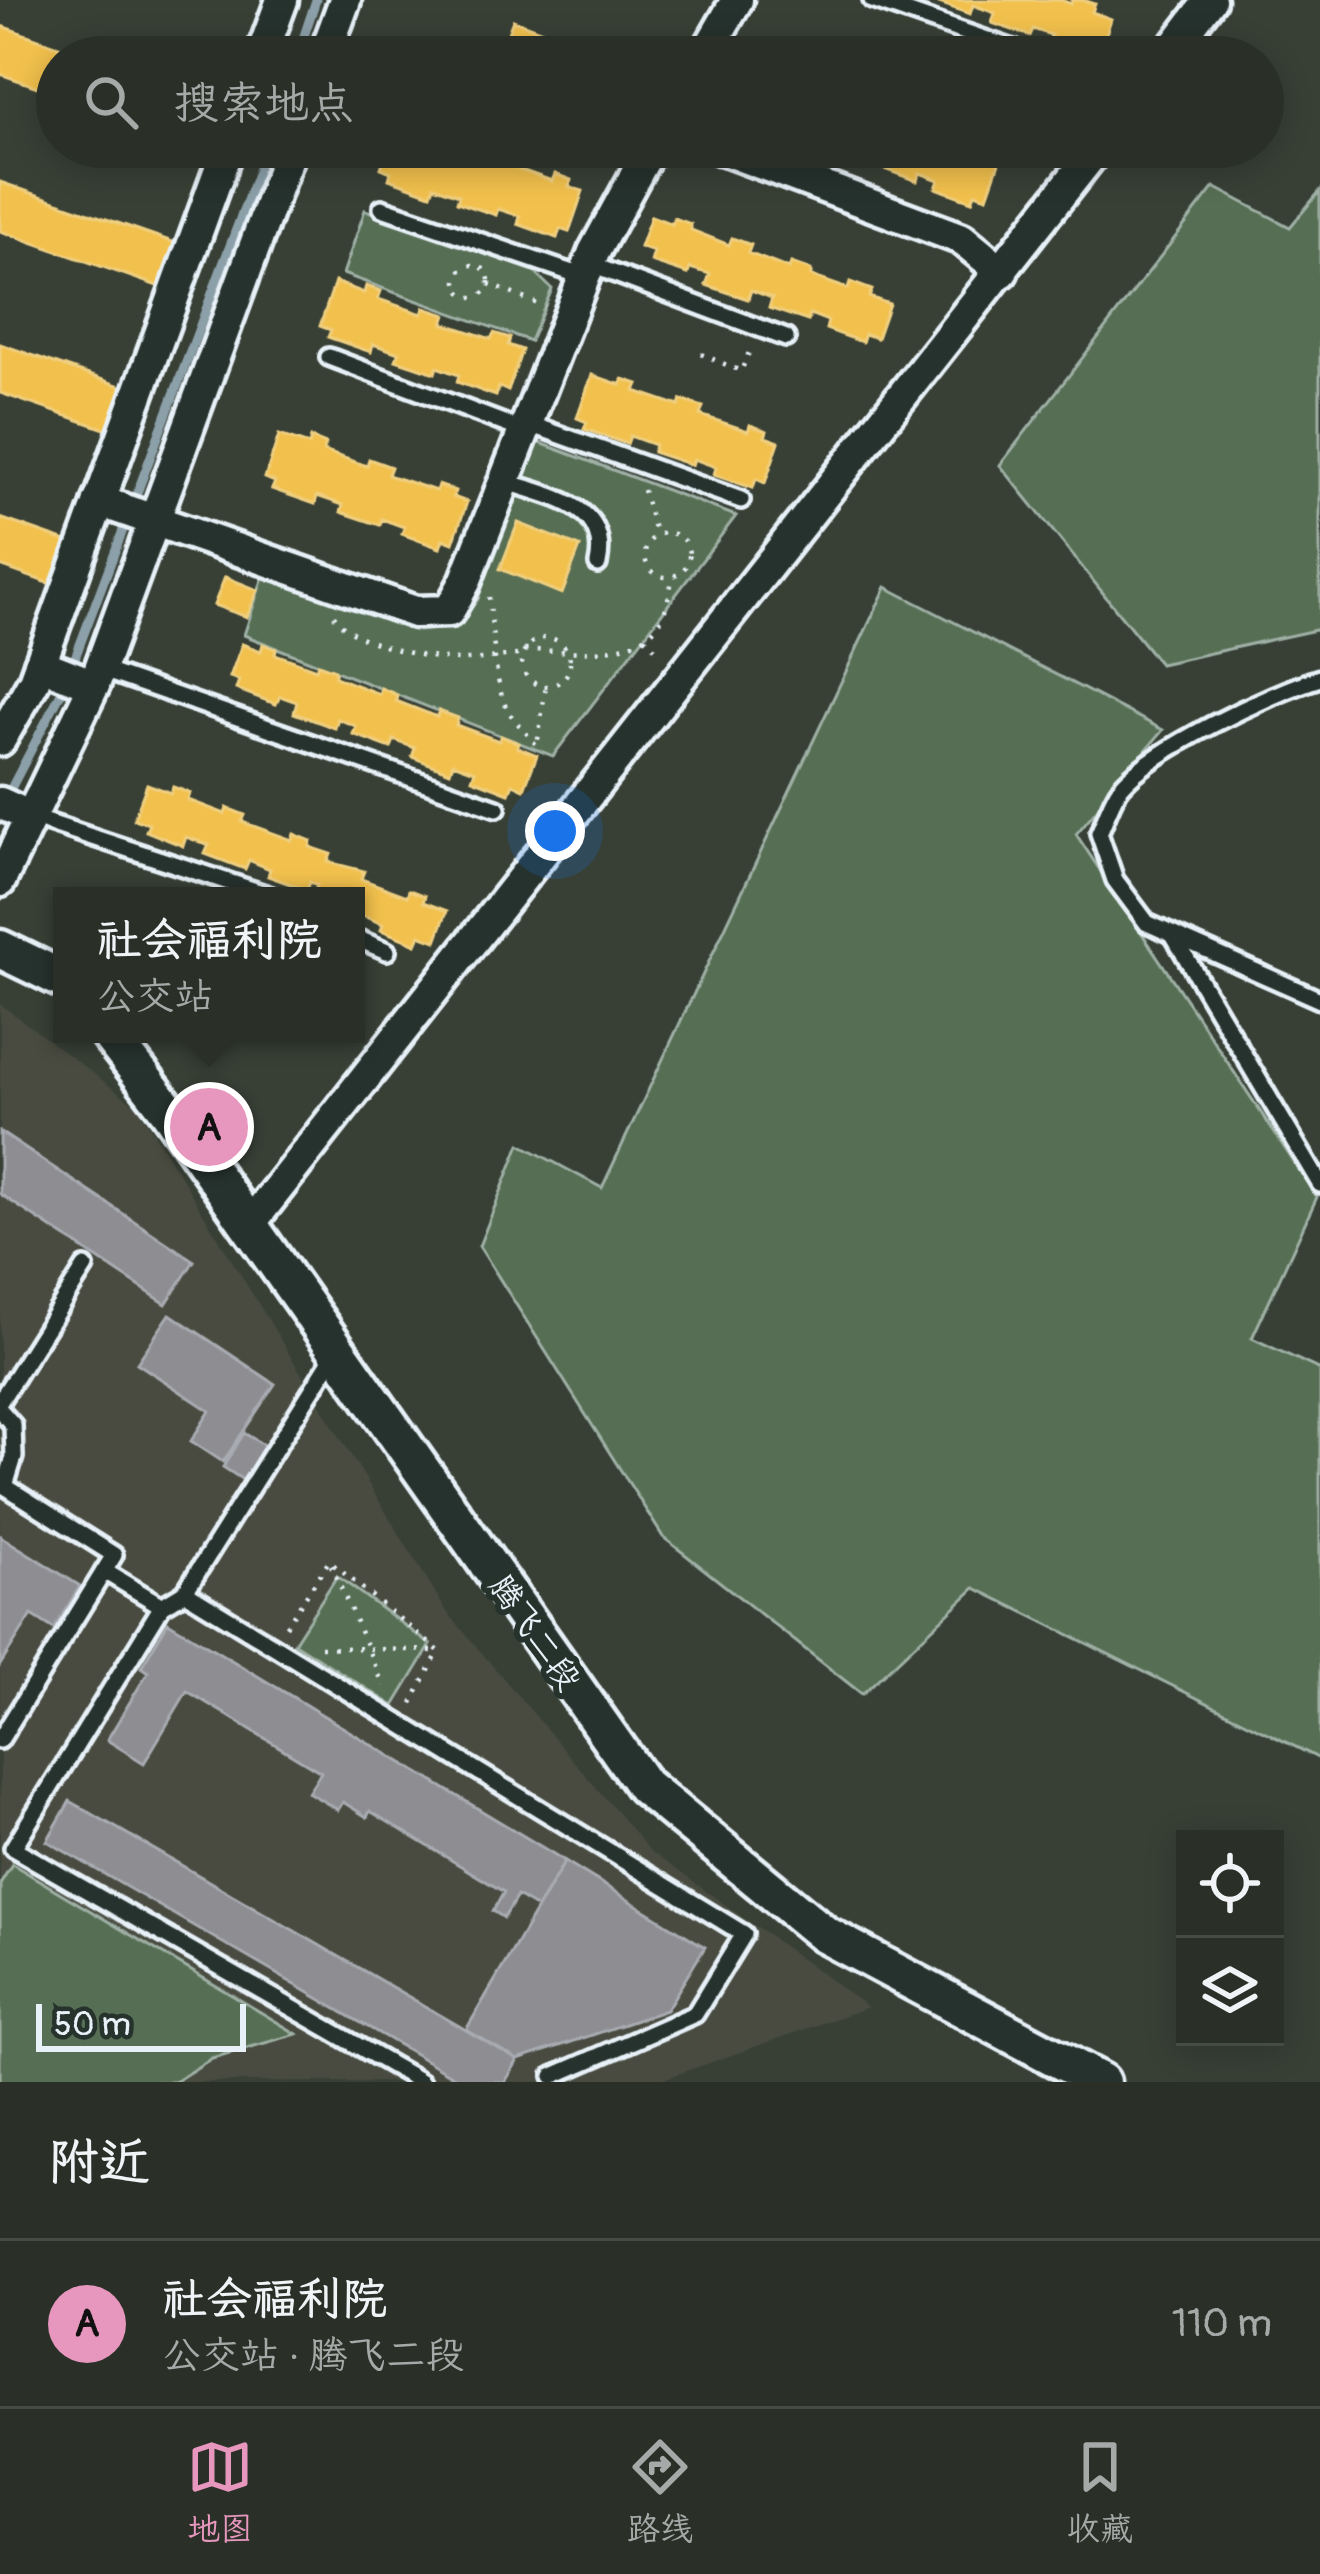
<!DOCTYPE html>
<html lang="zh">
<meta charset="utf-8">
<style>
:root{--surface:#2a3028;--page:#323830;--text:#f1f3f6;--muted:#a5a9a8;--line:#464b45;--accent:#e797bd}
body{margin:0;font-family:Pangolin,"LXGW WenKai TC",sans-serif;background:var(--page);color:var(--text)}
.controls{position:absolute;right:36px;bottom:36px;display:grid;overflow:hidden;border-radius:0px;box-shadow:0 6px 30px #0003}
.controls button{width:108px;height:108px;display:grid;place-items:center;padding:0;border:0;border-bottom:3px solid var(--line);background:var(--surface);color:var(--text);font:60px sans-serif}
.scale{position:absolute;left:36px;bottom:30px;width:210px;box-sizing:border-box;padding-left:12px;border:6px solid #e8f1f8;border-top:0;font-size:33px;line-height:42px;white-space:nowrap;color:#e8f1f8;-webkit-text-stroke:9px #26332d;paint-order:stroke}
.you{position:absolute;left:555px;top:831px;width:42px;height:42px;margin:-30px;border:9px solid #fff;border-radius:50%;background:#1a73e8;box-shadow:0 0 0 18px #1a73e833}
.badge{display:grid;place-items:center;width:78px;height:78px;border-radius:50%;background:var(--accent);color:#111;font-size:39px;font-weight:700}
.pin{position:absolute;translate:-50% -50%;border:6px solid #fff;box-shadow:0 3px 12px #0006}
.popup{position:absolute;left:53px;top:887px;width:312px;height:156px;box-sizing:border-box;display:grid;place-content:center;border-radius:0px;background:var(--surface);filter:drop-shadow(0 3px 9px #0005);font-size:39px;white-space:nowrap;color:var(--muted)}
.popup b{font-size:45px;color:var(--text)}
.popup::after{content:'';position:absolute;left:50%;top:100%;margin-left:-24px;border:24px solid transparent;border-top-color:var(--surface)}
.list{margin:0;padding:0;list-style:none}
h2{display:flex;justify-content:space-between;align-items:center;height:156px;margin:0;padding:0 48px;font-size:51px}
h2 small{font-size:39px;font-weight:400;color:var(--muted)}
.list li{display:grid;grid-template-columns:78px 1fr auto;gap:36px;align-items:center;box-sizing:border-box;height:168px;padding:0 48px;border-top:3px solid var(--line)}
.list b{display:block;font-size:45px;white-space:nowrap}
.list p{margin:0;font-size:39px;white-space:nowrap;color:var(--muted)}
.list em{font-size:39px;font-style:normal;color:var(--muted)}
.icon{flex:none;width:66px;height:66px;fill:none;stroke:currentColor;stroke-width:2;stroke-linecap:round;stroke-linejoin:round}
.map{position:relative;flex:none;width:1320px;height:2082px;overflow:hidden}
.search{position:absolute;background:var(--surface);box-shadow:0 6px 30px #0003;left:36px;right:36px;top:36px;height:132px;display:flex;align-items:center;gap:30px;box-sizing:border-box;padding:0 42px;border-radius:66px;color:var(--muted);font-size:45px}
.sheet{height:324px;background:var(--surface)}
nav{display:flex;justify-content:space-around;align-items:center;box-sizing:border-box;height:168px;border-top:3px solid var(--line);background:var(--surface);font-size:33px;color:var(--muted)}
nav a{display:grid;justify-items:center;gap:6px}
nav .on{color:var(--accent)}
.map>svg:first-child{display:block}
.built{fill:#484c40}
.green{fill:#566e53;stroke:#9fb0a6;stroke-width:3}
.homes{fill:#f2c14e;stroke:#efcf81;stroke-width:3}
.industry{fill:#8d8d92;stroke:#a8abb1;stroke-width:3}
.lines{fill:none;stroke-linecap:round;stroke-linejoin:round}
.stream{stroke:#8ca0a9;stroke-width:9}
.service-casing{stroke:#e8f1f8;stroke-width:24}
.minor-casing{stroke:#e8f1f8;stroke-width:39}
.tertiary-casing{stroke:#e8f1f8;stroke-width:45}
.path{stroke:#e8f1f8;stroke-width:4.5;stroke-dasharray:3 9;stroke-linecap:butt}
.service{stroke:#26332d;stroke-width:15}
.minor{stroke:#26332d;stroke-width:30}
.tertiary{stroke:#26332d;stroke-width:36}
.labels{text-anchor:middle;stroke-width:12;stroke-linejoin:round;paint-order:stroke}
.street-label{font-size:33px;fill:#e8f1f8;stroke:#26332d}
</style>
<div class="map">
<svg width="1320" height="2082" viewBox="0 0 1320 2082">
<rect width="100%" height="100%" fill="#384036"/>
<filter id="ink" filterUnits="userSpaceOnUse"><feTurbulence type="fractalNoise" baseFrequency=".00833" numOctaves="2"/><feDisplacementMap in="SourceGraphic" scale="24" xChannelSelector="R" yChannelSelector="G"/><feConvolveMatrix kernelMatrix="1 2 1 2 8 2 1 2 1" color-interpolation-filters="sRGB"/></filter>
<g filter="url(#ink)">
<polygon class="built" points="0,1004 138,1107 447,1612 650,1851 868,2007 655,2082 0,2082"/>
<g class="green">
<polygon points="1214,187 1290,227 1320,191 1320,629 1160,664 1000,465"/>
<polygon points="365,210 529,267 552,289 530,341 343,274"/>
<polygon points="535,441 736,516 553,756 244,635 263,577 419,631 457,627 478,599"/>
<polygon points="886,587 1163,730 1076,834 1317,1197 1252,1338 1320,1370 1320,1759 975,1588 862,1694 663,1537 479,1246 520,1144 602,1188"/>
<polygon points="337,1576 431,1645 394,1706 294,1643"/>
<polygon points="12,1864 297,2034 212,2058 174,2082 0,2082 0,1884"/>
</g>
<g class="homes">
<polygon points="931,0 1061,0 1071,4 1072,0 1083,0 1095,4 1092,12 1111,19 1100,53 1087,48 1085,57 1049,44 1051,35 1033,29 1030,36 992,23 995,13 973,5 970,14"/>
<polygon points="513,20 612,57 499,57"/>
<polygon points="1,26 90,57 57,57 57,94 0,74"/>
<polygon points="388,147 458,147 483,156 485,149 507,157 504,164 552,181 555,174 571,180 569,187 583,191 569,232 560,229 557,238 518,224 520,216 498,209 496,215 457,202 459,195 434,186 431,194 389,179 391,172 381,168"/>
<polygon points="825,147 977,147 982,149 979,156 999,163 987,197 975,193 972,201 936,188 939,180 920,173 917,181 879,167 882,157 860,150 857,158"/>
<polygon points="0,182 184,246 169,290 0,231"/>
<polygon points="651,216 672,224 674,218 691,224 691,230 729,245 732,238 751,245 748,253 789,269 791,263 811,270 811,276 848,289 850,282 872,290 869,297 889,304 877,338 865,334 862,342 826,329 828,321 810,314 808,321 769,308 772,298 751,290 748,299 706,285 710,274 690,268 688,274 651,262 654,252 640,247"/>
<polygon points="335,282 364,293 366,286 381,291 378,299 422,314 424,308 446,315 443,323 491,339 494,333 510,338 508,345 522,350 508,391 499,387 496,396 457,382 459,375 437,367 435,373 396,360 399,353 373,344 371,352 328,337 331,330 320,326"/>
<polygon points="0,344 123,387 108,430 0,393"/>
<polygon points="592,375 621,385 623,379 638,384 635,391 679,406 681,400 703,407 700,415 748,431 750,425 767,431 765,437 779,442 765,483 756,479 753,488 714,475 716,467 694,459 692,465 653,452 655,445 630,436 627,444 584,429 587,422 577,418"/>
<polygon points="279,435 309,445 311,438 326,444 323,451 367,466 369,459 391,467 388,475 436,491 438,485 455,491 453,497 467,502 453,543 443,539 440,548 402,534 404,527 382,519 380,525 341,512 343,505 317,496 315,504 272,489 275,482 265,478"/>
<polygon points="0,518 66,541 51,584 0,566"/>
<polygon points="518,523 580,547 562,594 500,569"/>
<polygon points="225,577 258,590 247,617 214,605"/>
<polygon points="242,644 261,651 263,644 276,649 275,654 316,669 318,664 335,670 335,677 379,694 381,688 397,695 396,701 437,717 439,711 458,718 456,725 499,741 501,736 519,743 517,747 537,755 524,789 513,784 509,793 472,779 475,771 453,763 450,772 412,757 415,748 394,740 391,748 353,734 356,726 338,719 335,728 294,713 297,702 280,696 276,704 236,689 239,680 230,677"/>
<polygon points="147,784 171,793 173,787 190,793 188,800 225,814 227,808 245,815 242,822 292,840 294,834 311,841 310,847 331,854 328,862 364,871 361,879 407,896 409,890 425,896 423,902 447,911 436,941 420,935 416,944 381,930 383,924 363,916 360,925 356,924 356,896 313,896 317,885 310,882 307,890 268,876 270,869 249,860 245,869 205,854 209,845 186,837 183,846 146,831 149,824 134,819"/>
</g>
<g class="industry">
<polygon points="0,1132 194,1261 166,1304 0,1194"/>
<polygon points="170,1314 275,1384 223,1462 191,1441 210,1411 137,1363"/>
<polygon points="244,1433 265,1446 243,1480 223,1467"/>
<polygon points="0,1536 80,1586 54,1629 32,1615 0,1665"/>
<polygon points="168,1622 565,1861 537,1908 517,1896 504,1918 493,1911 504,1892 370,1811 367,1817 343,1802 338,1810 308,1792 321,1772 187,1691 144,1763 107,1740 148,1672 141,1667"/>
<polygon points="70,1801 518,2060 505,2082 463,2082 47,1841"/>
<polygon points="565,1861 705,1947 666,2010 518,2060 466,2030"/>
</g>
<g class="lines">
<g class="stream">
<polyline points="297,57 316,0"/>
<polyline points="6,798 64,687 267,147"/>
</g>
<g class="service-casing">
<g id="service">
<polyline points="872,0 1025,53"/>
<polyline points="382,208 584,277"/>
<polyline points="589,264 786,338"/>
<polyline points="329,357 524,431"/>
<polyline points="527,423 741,500"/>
<path d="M505,481C549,497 611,504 598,564"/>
<polyline points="100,669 497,808"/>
<path d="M1320,678C1273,692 1145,752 1118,791C1110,804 1105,820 1099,833L1115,880L1147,923L1320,1000"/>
<polyline points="31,817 271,896"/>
<polyline points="1174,937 1320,1184"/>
<polyline points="356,938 387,951"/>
<polyline points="336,1352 185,1592 162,1606 13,1848 421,2082"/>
<polyline points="0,1401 85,1267"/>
<polyline points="0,1410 13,1425 14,1457 5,1486"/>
<polyline points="0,1483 114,1555 0,1740"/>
<polyline points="104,1571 162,1606"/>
<polyline points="185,1592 744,1934 695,2014 553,2076"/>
</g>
</g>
<g class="minor-casing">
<g id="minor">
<polyline points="261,57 282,0"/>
<polyline points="324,57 345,0"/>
<polyline points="704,57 737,0"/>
<polyline points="1167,57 1210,0"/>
<polyline points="717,147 962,239 1002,272"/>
<polyline points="99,501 415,612 449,611 465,582 594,252 651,147"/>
<polyline points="40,664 94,685"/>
<polyline points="0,740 34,681 228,147"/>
<polyline points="0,803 31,817"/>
<polyline points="0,881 94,685 291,147"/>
<polyline points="249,1225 1098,147"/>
</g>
</g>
<g class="tertiary-casing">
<g id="tertiary">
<polyline points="0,949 62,979"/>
<polyline points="109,1034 168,1110 644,1786 824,1934 1101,2082"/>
</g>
</g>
<g class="path">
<circle cx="473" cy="281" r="16"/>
<polyline points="489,284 545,307"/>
<polyline points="701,354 741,371 750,350"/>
<polyline points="643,490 656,536"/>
<circle cx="667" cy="555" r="22"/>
<path d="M489,597C493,627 494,685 507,709C515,722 528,734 537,746L546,686"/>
<path d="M334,615C349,644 428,659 459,660C478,661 498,656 517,655L525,650C567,650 645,663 664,613C668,602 670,588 673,576"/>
<polyline points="645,637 661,655"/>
<circle cx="546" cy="662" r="24"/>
<polyline points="331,1565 384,1686"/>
<polyline points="286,1626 329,1561 439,1651 410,1707"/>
<polyline points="321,1647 435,1651"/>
</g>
<use href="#service" class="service"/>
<use href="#minor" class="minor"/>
<use href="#tertiary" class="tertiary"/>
</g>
</g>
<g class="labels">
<g class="street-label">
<text transform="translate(536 1632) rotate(55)" y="12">腾飞二段</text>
</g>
</g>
</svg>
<div class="controls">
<button><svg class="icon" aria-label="locate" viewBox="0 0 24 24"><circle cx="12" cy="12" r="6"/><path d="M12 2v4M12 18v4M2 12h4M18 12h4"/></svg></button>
<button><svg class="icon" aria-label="layers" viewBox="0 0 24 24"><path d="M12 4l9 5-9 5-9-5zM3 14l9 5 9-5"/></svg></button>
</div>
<div class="scale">50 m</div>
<div class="you"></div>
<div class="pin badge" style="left:209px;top:1127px">A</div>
<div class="popup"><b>社会福利院</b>公交站</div>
<div class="search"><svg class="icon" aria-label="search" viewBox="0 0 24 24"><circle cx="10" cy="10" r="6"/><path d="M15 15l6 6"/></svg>搜索地点</div>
</div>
<section class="sheet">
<h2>附近<small></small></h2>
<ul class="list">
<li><span class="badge">A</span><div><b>社会福利院</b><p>公交站 · 腾飞二段</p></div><em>110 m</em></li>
</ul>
</section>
<nav>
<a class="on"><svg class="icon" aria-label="map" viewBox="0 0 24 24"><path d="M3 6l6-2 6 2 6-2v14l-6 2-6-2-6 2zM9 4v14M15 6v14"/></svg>地图</a>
<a><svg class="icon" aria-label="directions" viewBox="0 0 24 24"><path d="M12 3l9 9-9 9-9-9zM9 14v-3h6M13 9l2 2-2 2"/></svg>路线</a>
<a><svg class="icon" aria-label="saved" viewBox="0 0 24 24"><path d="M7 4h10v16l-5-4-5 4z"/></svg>收藏</a>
</nav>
